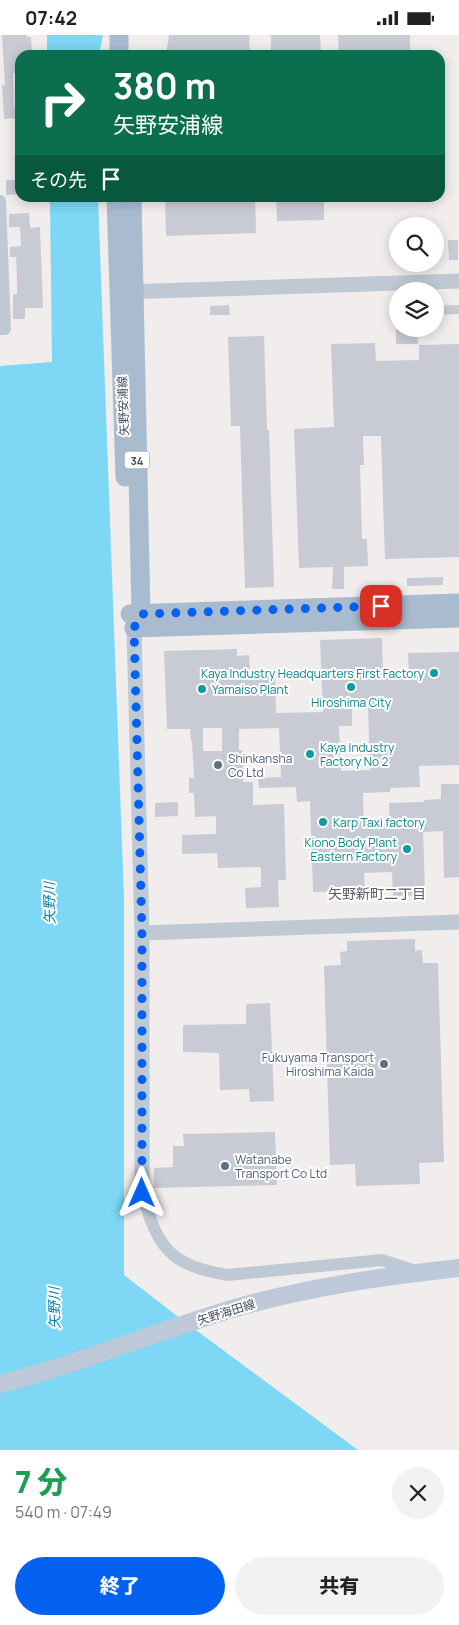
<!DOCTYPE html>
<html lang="ja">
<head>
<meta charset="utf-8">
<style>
	:root { --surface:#fff; --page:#f2f2f2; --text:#222; --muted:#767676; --accent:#0562f1 }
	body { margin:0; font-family:Manrope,"Noto Sans JP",sans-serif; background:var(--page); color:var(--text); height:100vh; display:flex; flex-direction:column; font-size:19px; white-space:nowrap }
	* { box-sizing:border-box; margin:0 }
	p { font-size:16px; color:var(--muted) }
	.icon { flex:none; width:28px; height:28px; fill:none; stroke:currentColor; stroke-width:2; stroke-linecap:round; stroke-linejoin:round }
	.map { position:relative; height:1415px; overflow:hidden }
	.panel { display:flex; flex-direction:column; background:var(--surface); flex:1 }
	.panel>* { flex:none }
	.hud { position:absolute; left:15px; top:15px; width:430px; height:152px; border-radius:15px; box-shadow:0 2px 12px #0003; background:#0b6e4f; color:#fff; overflow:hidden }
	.fabs { position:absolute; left:389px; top:182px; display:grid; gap:10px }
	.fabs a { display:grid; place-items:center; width:55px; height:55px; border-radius:50%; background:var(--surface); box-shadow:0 2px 12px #0003; font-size:25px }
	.pin { position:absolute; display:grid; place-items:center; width:42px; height:42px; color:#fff; margin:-21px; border-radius:10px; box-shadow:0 2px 8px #0006 }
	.me { position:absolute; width:55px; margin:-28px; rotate:0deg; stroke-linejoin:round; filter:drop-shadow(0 0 4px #0008) }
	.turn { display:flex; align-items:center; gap:18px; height:105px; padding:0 15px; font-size:22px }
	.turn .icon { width:65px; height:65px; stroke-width:2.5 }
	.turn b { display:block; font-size:35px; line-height:42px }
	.then { display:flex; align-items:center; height:48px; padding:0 15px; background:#0003; gap:10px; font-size:19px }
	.round { display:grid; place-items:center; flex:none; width:52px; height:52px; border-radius:26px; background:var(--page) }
	.head { display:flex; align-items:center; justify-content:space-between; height:85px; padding:0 15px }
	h1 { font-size:30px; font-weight:800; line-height:38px; color:#1e9e55 }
	.button { display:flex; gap:10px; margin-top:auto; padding:10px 15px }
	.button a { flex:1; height:58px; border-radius:30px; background:var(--accent); color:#fff; font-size:20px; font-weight:800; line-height:58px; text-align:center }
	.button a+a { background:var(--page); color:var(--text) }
	.status { display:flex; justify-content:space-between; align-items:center; height:35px; padding:0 25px; background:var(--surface); direction:ltr }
	.status svg { height:14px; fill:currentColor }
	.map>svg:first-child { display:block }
	.water { fill:#7dd7f5 }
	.building { fill:#c8cbd3; fill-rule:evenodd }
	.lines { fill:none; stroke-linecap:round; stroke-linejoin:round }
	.minor { stroke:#bec9d4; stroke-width:12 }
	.tertiary { stroke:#bec9d4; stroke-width:15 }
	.secondary { stroke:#bdc9d9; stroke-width:18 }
	.primary { stroke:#a9bbcf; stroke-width:19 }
	.route { stroke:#0562f1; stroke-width:9; stroke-dasharray:0 16.2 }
	.culture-dot { fill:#0f9aa8; stroke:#fff; stroke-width:2 }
	.service-dot { fill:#5c6f8a; stroke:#fff; stroke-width:2 }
	.labels { text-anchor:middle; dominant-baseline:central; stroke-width:4; stroke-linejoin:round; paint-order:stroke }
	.shield { fill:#fff; stroke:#7b848d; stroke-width:1 }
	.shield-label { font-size:11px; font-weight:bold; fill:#434f5c }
	.street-label { font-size:12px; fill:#434f5c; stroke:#fff }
	.culture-label { font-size:12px; fill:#0d838f; stroke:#fff; text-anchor:start }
	.service-label { font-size:12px; fill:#4e5e75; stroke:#fff; text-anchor:start }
	.neighbourhood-label { font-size:14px; fill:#595d63; stroke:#fff }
	.water-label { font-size:14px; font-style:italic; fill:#017faa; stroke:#fff }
</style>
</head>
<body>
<div class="status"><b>07:42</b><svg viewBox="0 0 49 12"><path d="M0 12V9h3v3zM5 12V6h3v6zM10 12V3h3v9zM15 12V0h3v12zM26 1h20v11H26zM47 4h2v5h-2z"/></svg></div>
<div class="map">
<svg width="459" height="1415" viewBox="0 0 459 1415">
	<rect width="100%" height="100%" fill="#f0edec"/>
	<g class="water">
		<path d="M47 0H103L99 20H47Z"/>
		<path d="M50 163H98L124 864V1240L181 1284 358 1415H0V331L52 327Z"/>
	</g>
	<g class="building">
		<path d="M2 0H27V2H31L32 20H20V38H13L14 73H20V83L4 84 2 50H5Z"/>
		<path d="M169 0H249L250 20H166Z"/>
		<path d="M271 0H320L321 20H271Z"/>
		<path d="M338 0H410V20H339Z"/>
		<path d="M6 145H20V159L6 160Z"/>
		<path d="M165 162H255L256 198 166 201Z"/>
		<path d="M276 162H324V185L277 186Z"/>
		<path d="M29 178 30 193 40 192 43 273H25V284H13V259H17V243L16 222H10V212L21 211 20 192H9V179Z"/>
		<path d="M448 205H458V225H449Z"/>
		<path d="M229 270 230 280H210V271Z"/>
		<path d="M459 270V279L435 280V271Z"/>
		<path d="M396 294H417L418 309H396Z"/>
		<path d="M264 301 267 395H269L274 552 245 553 240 391H231L228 302Z"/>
		<path d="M375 308 376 326 419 325V310L459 309V522L385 524 381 401H363L364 430H360L362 504H367L368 531 344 532V554H332L333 532 299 533 294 394 334 392 331 309Z"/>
		<path d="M443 542V550L407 551V543Z"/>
		<path d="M382 603 383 641 409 640 408 618 459 617V730L419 731 420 752 390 753V757L363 758 364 793 390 792 389 768 424 767V765L441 764V749H459V842L444 843 443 796 423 797 425 860 393 861 392 837 364 838 365 859 341 860V856L313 857 310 766 297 767 296 752 259 753 258 743 281 742 279 693 239 694V715H242L243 747H253V770L284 769 286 845H278L279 872 246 873 245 853 261 852V832L218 833 217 818 182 819V800L216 799V781L195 782 194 758H189V743H194L192 706H191L190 694H167L164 616 237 614V621L249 620 250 640H275L276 678 323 677 320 605ZM368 671 370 735 341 736 339 691H352V672ZM203 693H222V716H203Z"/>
		<path d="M178 767V781L155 782V768Z"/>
		<path d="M415 904V916L422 915 423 928H438L444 1127 419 1128 420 1149 356 1151 355 1129 330 1130 324 931 341 930 340 917 347 916V906Z"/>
		<path d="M270 968 274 1066 250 1067 249 1054 220 1055 219 1018 183 1017V990L246 989V969Z"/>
		<path d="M275 1097 277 1150 154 1153V1133L173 1132V1111H184L183 1099Z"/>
	</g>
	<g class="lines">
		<g class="minor">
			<path d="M0 166 5 294H0"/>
			<path d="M142 1158C158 1213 169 1230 228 1240L382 1225 416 1236"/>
		</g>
		<g class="tertiary">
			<path d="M123 257 459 246"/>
			<path d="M134 593 142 898V1158"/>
			<path d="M142 898 459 887"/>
		</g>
		<path class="secondary" d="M0 1349C84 1328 163 1293 246 1270 316 1251 387 1241 459 1233"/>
		<g class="primary">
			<path d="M119 20V0"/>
			<path d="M116 162 125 442"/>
			<path d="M132 162 141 579 134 593"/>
			<path d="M130 579 459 568"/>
			<path d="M134 593 459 583"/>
		</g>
	</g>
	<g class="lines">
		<path class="route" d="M142 1158V898L134 593 141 579 381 571"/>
	</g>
	<g class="culture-dot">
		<circle cx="434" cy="638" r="5"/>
		<circle cx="351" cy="652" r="5"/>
		<circle cx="202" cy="654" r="5"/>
		<circle cx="310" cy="719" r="5"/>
		<circle cx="323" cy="787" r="5"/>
		<circle cx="407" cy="814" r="5"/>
	</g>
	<g class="service-dot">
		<circle cx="218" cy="730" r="5"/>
		<circle cx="384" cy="1029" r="5"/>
		<circle cx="225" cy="1131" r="5"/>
	</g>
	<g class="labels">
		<rect class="shield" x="124.5" y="416.5" width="25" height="17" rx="4"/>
		<g class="shield-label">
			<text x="137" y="425">34</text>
		</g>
		<g class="street-label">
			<text transform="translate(123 371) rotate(-92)">矢野安浦線</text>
			<text transform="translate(226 1277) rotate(-17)">矢野海田線</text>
		</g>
		<g class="culture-label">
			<text x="424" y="638" text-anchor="end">Kaya Industry Headquarters First Factory</text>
			<text x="212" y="654">Yamaiso Plant</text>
			<text x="351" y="667" text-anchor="middle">Hiroshima City</text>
			<text x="320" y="712">Kaya Industry<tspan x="320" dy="14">Factory No 2</tspan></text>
			<text x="333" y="787">Karp Taxi factory</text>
			<text x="397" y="807" text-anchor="end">Kiono Body Plant<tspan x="397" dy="14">Eastern Factory</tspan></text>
		</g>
		<g class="service-label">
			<text x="228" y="723">Shinkansha<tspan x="228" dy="14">Co Ltd</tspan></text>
			<text x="374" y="1022" text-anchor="end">Fukuyama Transport<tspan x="374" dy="14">Hiroshima Kaida</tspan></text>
			<text x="235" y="1124">Watanabe<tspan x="235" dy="14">Transport Co Ltd</tspan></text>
		</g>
		<g class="neighbourhood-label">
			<text x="377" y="858">矢野新町二丁目</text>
		</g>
		<g class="water-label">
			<text transform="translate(49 868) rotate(-91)">矢野川</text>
			<text transform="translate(54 1273) rotate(-91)">矢野川</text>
		</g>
	</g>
</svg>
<div class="fabs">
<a><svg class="icon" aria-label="search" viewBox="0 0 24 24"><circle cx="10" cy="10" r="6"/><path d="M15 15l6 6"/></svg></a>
<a><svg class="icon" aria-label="layers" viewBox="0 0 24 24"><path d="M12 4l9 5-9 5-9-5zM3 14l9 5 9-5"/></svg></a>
</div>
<div class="pin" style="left:381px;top:571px;background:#d93025"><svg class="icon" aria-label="arrive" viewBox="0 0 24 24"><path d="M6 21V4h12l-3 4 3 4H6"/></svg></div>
<svg class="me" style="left:142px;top:1158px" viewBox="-20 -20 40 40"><path d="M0-17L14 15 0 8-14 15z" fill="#0562f1" stroke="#fff" stroke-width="4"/></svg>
<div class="hud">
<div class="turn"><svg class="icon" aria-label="right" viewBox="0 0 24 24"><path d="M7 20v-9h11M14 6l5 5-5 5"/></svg><div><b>380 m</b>矢野安浦線</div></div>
<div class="then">その先<svg class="icon" aria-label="arrive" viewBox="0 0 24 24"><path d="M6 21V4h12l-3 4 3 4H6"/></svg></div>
</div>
</div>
<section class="panel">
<div class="head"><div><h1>7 分</h1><p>540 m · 07:49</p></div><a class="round"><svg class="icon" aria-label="close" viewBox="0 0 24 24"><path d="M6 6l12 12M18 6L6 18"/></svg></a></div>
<div class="button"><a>終了</a><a>共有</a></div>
</section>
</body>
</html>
